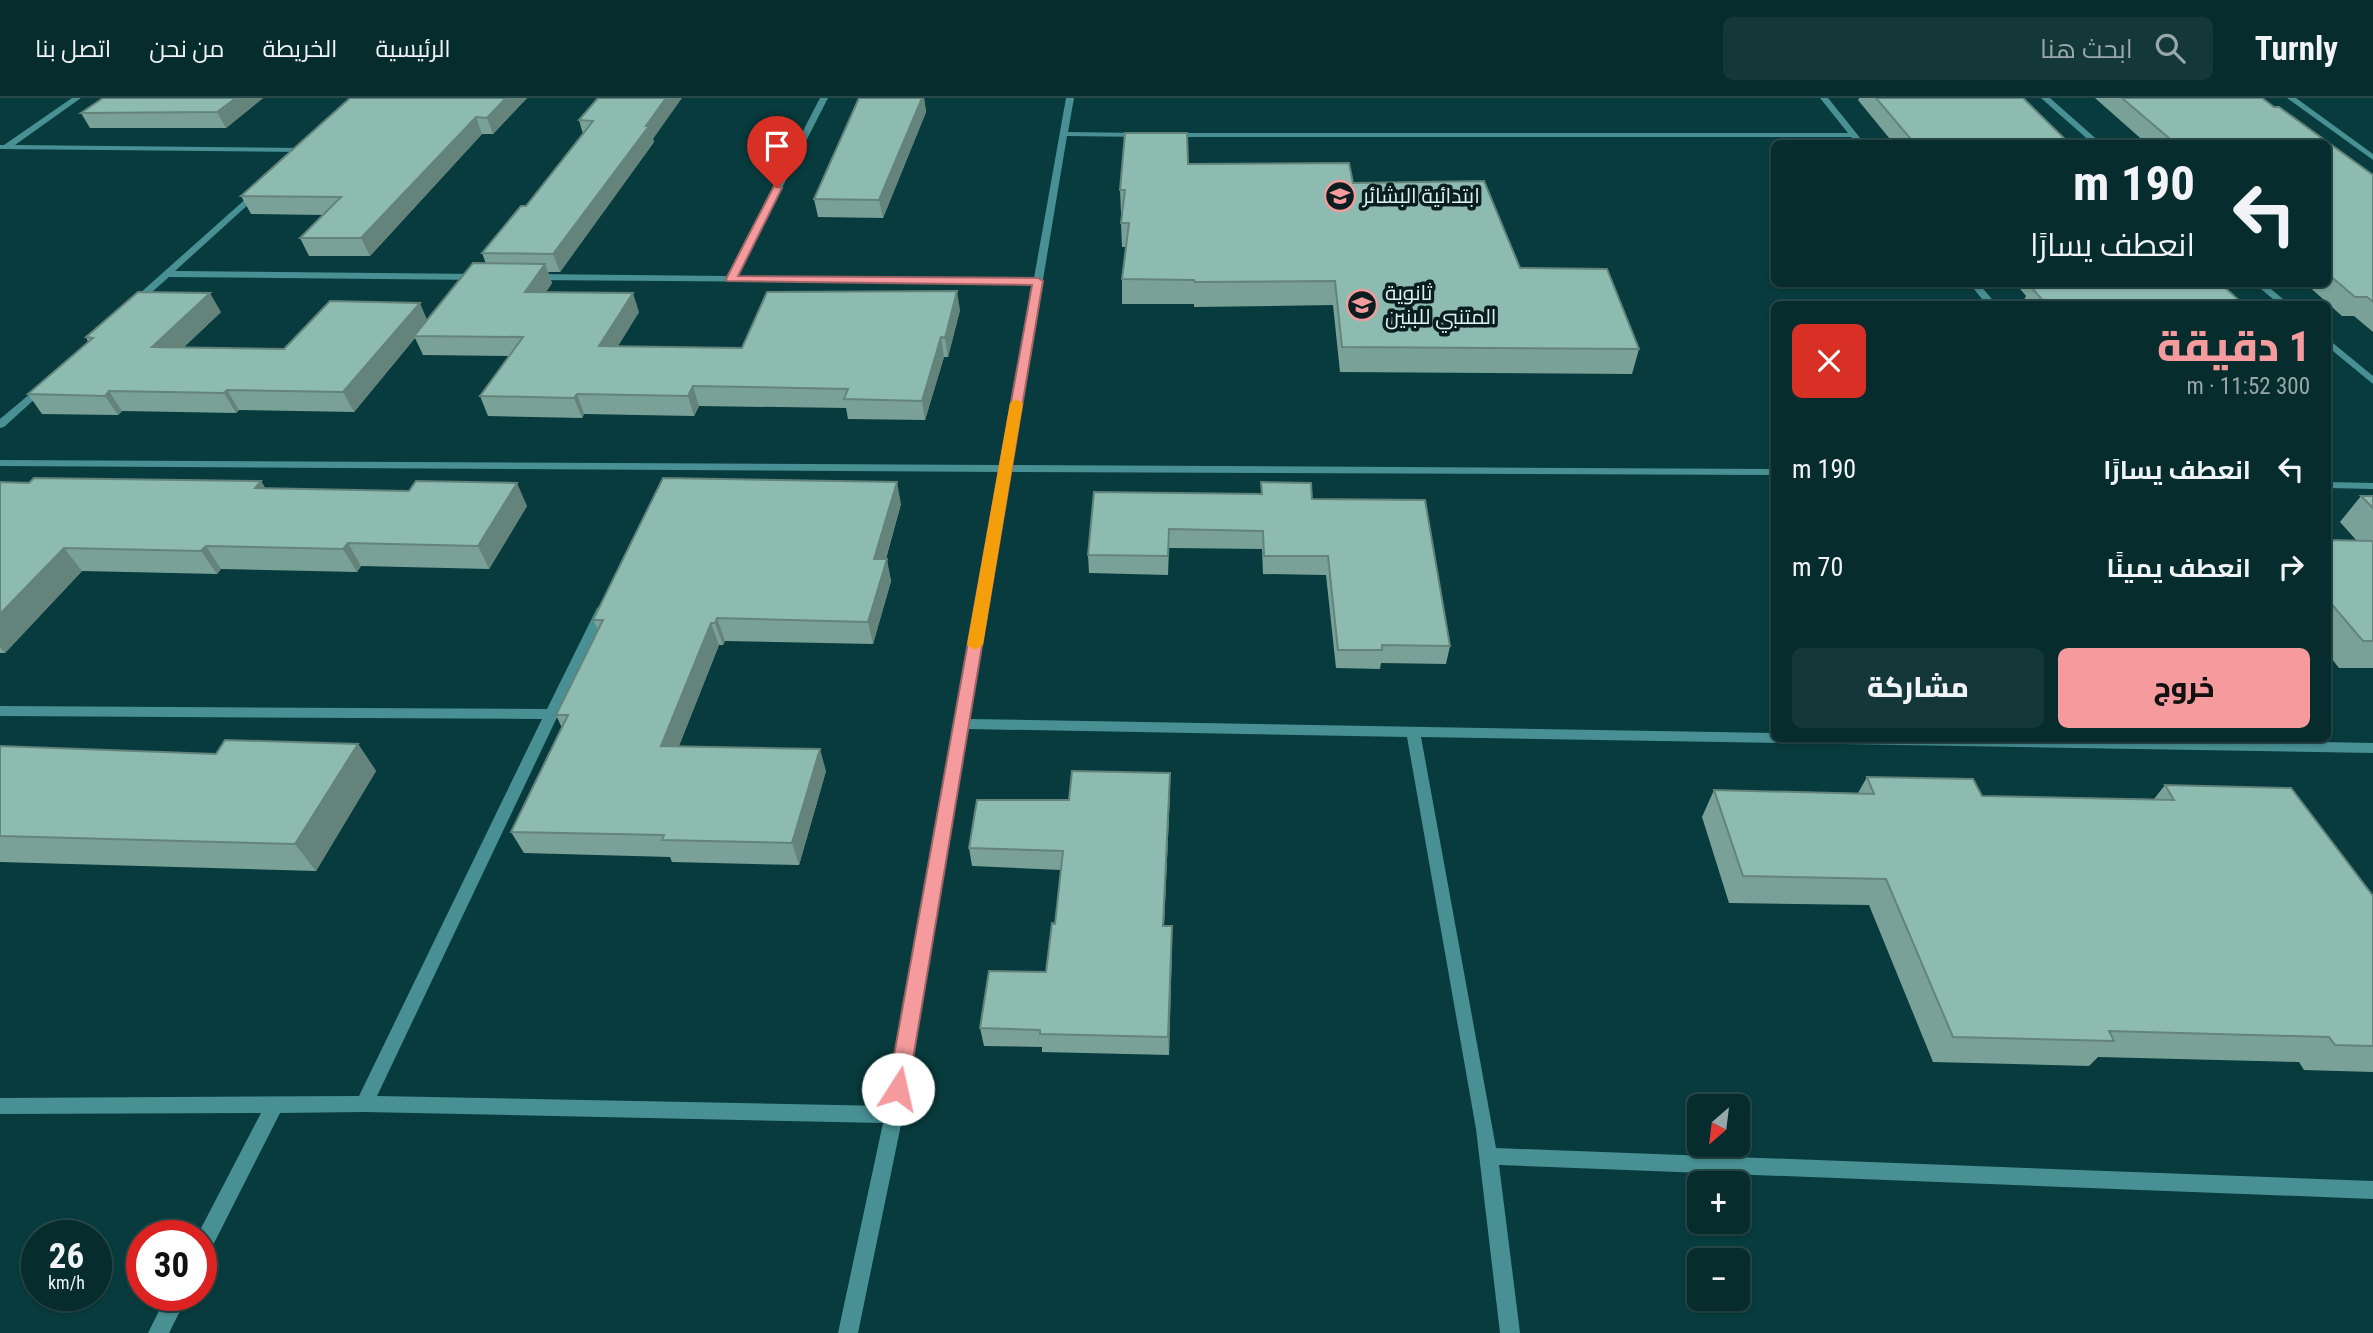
<!DOCTYPE html>
<html lang="ar">
<head>
<meta charset="utf-8">
<style>
	:root { --surface:#062c2e; --page:#14383a; --text:#f1f3f6; --muted:#98a7aa; --line:#27484a; --accent:#f59b9d }
	body { margin:0; font-family:"Roboto Condensed",Cairo,sans-serif; background:var(--page); color:var(--text); direction:rtl; height:100vh; display:flex; flex-direction:column; font-size:26px; white-space:nowrap }
	* { box-sizing:border-box; margin:0 }
	p { font-size:23px; color:var(--muted) }
	.icon { flex:none; width:38px; height:38px; fill:none; stroke:currentColor; stroke-width:2; stroke-linecap:round; stroke-linejoin:round }
	.map { position:relative; flex:1; overflow:hidden; direction:ltr }
	.side { position:absolute; left:1771px; top:203px; width:560px; height:441px; display:flex; flex-direction:column; background:var(--surface); border-radius:10px; box-shadow:0 2px 5px #0004,0 0 0 2px var(--line); direction:rtl }
	.side>* { flex:none }
	.hud { position:absolute; left:1771px; top:42px; width:560px; height:147px; border-radius:10px; box-shadow:0 2px 5px #0004,0 0 0 2px var(--line); direction:rtl; background:#062c2e; color:var(--text); overflow:hidden }
	.needle { width:46px; rotate:208deg }
	.controls { position:absolute; left:1687px; top:996px; display:grid; gap:14px }
	.controls a { display:grid; place-items:center; width:63px; height:63px; border-radius:10px; background:var(--surface); box-shadow:0 2px 5px #0004,0 0 0 2px var(--line); font-size:35px }
	.speed { position:absolute; left:21px; top:1122px; display:flex; gap:14px; font-size:35px; font-weight:700; text-align:center }
	.speed>* { display:grid; place-content:center; width:91px; height:91px; border-radius:50%; background:var(--surface); box-shadow:0 2px 5px #0004,0 0 0 2px var(--line); line-height:1 }
	.speed small { font-size:18px; font-weight:400 }
	.speed .limit { border:10px solid #d22; background:#fff; color:#111 }
	.pin { position:absolute; display:grid; place-items:center; width:60px; height:60px; color:#fff; margin:-72px -30px; border-radius:50% 50% 50% 0; rotate:-45deg; box-shadow:0 0 7px #0007 }
	.pin .icon { rotate:45deg }
	.me { position:absolute; width:77px; margin:-38px; rotate:10deg; stroke-linejoin:round; filter:drop-shadow(0 0 5px #0008) }
	.turn { display:flex; align-items:center; gap:24px; height:147px; padding:0 21px; font-size:32px }
	.turn .icon { width:91px; height:91px; stroke-width:2.5 }
	.turn b { display:block; font-size:49px; line-height:60px }
	.round { display:grid; place-items:center; flex:none; width:74px; height:74px; border-radius:10px; background:var(--page) }
	.head { display:flex; align-items:center; justify-content:space-between; height:119px; padding:0 21px }
	h1 { font-size:42px; font-weight:800; line-height:52px; color:var(--accent) }
	.cta { display:flex; gap:14px; margin-top:auto; padding:14px 21px }
	.cta a { flex:1; height:80px; border-radius:10px; background:var(--accent); color:#111; font-size:28px; font-weight:800; line-height:80px; text-align:center }
	.cta a+a { background:var(--page); color:var(--text) }
	ul { padding:0; list-style:none }
	li { display:flex; align-items:center; gap:21px; height:98px; padding:0 21px }
	li div { flex:1 }
	li b { display:block; font-size:26px }
	li em { font-style:normal }
	header { display:flex; align-items:center; gap:42px; box-sizing:border-box; height:98px; padding:0 35px; background:var(--surface); border-bottom:2px solid var(--line) }
	header strong { font-size:33px }
	nav { display:flex; gap:38px; margin-inline-start:auto; font-size:24px }
	.search { width:490px; height:63px; background:var(--page); display:flex; align-items:center; gap:18px; box-sizing:border-box; padding:0 24px; border-radius:10px; color:var(--muted); font-size:26px }
	.map>svg:first-child { display:block }
	.lines { fill:none; stroke-linecap:round; stroke-linejoin:round }
	.minor { fill:#489093; fill-rule:evenodd }
	.wall { fill:#7aa197 }
	.shaded-wall { fill:#63837b }
	.building { fill:#8ebbb0; stroke:#63837b; stroke-width:2 }
	.route { fill:#f59b9d; stroke:#9f6566; stroke-width:2 }
	.slow { fill:#f59e0b }
	.labels { text-anchor:middle; dominant-baseline:central; stroke-width:7; stroke-linejoin:round; paint-order:stroke }
	.far-poi-label { font-size:21px; fill:#daf2f2; stroke:#0b1e1f; text-anchor:start }
</style>
</head>
<body>
<header>
<strong>Turnly</strong>
<div class="search"><svg class="icon" aria-label="search" viewBox="0 0 24 24"><circle cx="10" cy="10" r="6"/><path d="M15 15l6 6"/></svg>ابحث هنا</div>
<nav><a>الرئيسية</a><a>الخريطة</a><a>من نحن</a><a>اتصل بنا</a></nav>
</header>
<div class="map">
<svg width="2373" height="1235" viewBox="0 0 2373 1235">
	<rect width="100%" height="100%" fill="#083b3d"/>
	<g class="lines">
		<g class="minor">
			<path d="M72 0H81L15 47 303 50 307 52 303 54 0 51V47H4Z"/>
			<path d="M820 0H828L737 178 1034 180 1066 0H1074L1068 34 1143 35 1147 37 1143 39 1067 38 1012 367 1774 371V377L1011 374 970 621 1774 635V640H2120L2373 645V655L1421 639 1496 1050 2373 1083V1101L1499 1067 1520 1235H1500L1476 1031 1407 639 968 631 903 1017 858 1235H838L883 1025 364 1014 280 1015 208 1157 201 1160V1138H197L261 1015 0 1016V1000L359 998 542 621 0 618V608L547 611 597 510 603 506 609 510 377 998 886 1008 1000 374 0 368V362L1001 367 1033 186 532 182 527 179 532 176 728 178Z"/>
			<path d="M1820 0H1828L1865 46H1856L1851 39H1170L1166 37 1170 35H1848Z"/>
			<path d="M2041 0H2050L2102 46H2093Z"/>
			<path d="M2287 0H2296L2373 56V62Z"/>
			<path d="M258 90 261 91V95L175 173 480 176 485 179 480 182 169 179 136 208H130V204Z"/>
			<path d="M1970 186H1979L1996 206H1986Z"/>
			<path d="M2255 186H2265L2289 206H2279Z"/>
			<path d="M2328 241 2373 278V286L2328 249Z"/>
			<path d="M43 285 48 288 47 290 4 329 0 330V321Z"/>
			<path d="M2328 384 2373 385V391L2328 390Z"/>
			<path d="M167 1197H188L169 1235H148Z"/>
		</g>
	</g>
	<g class="wall">
		<path d="M103 0H263L226 30H90L81 15Z"/>
		<path d="M527 0 493 36H482L370 158H309L300 140 323 117 251 116 241 98Z"/>
		<path d="M598 0 653 41 654 44 560 174H548L552 185 546 194 639 214 618 248 742 250 960 212 948 259H944L925 322 848 321 846 310 699 308 694 318 584 316 582 320 488 318 480 298 509 258 423 257 415 240 354 314 239 312 236 315 122 313 118 317 42 316 28 296 88 244 86 239 221 214 184 249 284 251 427 221 486 166 482 155 526 108 583 36 579 22Z"/>
		<path d="M859 0H924L926 14 883 120 818 119 814 101Z"/>
		<path d="M1859 0H2023L2070 46H1894L1858 2Z"/>
		<path d="M2095 0H2262L2274 9H2279L2373 77V234L2354 218H2342L2306 186H2328V46H2147Z"/>
		<path d="M1188 66 1353 85 1520 170 1639 251 1632 276 1340 274 1333 207 1194 209V206H1122V181L1126 149H1122L1121 125 1122 115H1121L1120 92Z"/>
		<path d="M2016 186H2221L2243 206H2022L2026 198Z"/>
		<path d="M261 383 265 390 527 408 489 471 361 468 357 474 221 471 217 476 82 473 5 555H0V384Z"/>
		<path d="M1261 384 1312 401 1450 548 1446 566 1381 565 1380 571 1336 570 1326 477 1263 476 1262 451 1169 450 1168 477 1089 475 1088 457 1261 396Z"/>
		<path d="M2361 398H2373V570H2339L2328 556V442L2357 443 2340 424Z"/>
		<path d="M901 406 886 461 891 483 873 546 725 543 723 547H719L679 648 826 673 799 767 672 764 670 759 524 755 511 734 562 630 556 617 598 532 593 522Z"/>
		<path d="M358 646 376 673 316 773 0 764V648L216 656Z"/>
		<path d="M1170 675V694L1164 828 1172 847 1169 957 1042 954V949L984 948 980 930 1046 874 1055 826 1061 772 972 768 969 750 1069 702Z"/>
		<path d="M1867 679 1982 698 2154 701 2165 687 2373 798V974L2304 972 2299 964 2098 959 2089 968 1933 964 1869 807 1729 805 1702 719 1714 692 1858 695Z"/>
	</g>
	<g class="shaded-wall">
		<path d="M236 0H263L226 30 217 14Z"/>
		<path d="M506 0H527L493 36 487 20Z"/>
		<path d="M666 0H682L653 41 654 44 560 174 553 156Z"/>
		<path d="M922 0H924L926 14 883 120 879 102Z"/>
		<path d="M476 19 482 36 370 158 361 140Z"/>
		<path d="M545 166 552 185 533 213 525 194Z"/>
		<path d="M957 193 960 212 948 259 945 240Z"/>
		<path d="M210 195 221 214 164 268 152 249Z"/>
		<path d="M633 195 639 214 606 267 599 248Z"/>
		<path d="M420 205 428 224 414 238 415 240 354 314 343 294Z"/>
		<path d="M941 239 944 259 925 322 922 303Z"/>
		<path d="M693 288 699 308 694 318 688 298Z"/>
		<path d="M227 292 239 312 236 315 224 295Z"/>
		<path d="M109 293 122 313 118 317 105 298Z"/>
		<path d="M577 296 584 316 582 320 574 300Z"/>
		<path d="M261 383 275 406 255 390Z"/>
		<path d="M897 384 901 406 879 483 874 461Z"/>
		<path d="M517 385 527 408 489 471 478 448Z"/>
		<path d="M348 445 361 468 357 474 343 451Z"/>
		<path d="M206 448 221 471 217 476 201 453Z"/>
		<path d="M64 450 82 473 5 555 0 549V516Z"/>
		<path d="M887 461 891 483 873 546 868 524Z"/>
		<path d="M717 520 725 543 723 547 715 525Z"/>
		<path d="M711 525 719 547 670 670 661 648Z"/>
		<path d="M358 646 376 673 316 773 295 746Z"/>
		<path d="M820 651 826 673 799 767 792 745Z"/>
		<path d="M1170 675V694L1163 846V828Z"/>
		<path d="M1172 828V847L1169 957 1168 939Z"/>
	</g>
	<g class="building">
		<path d="M103 0H236L217 14 81 15Z"/>
		<path d="M350 0H506L487 20 476 19 361 140H300L341 99 241 98Z"/>
		<path d="M598 0H666L646 28H649L553 156 482 155 521 108H526L593 23 579 22Z"/>
		<path d="M859 0H922L879 102 814 101Z"/>
		<path d="M1876 0H2023L2070 46H1915Z"/>
		<path d="M2122 0H2262L2274 9H2279L2373 77V204L2367 199H2355L2328 176V46H2176Z"/>
		<path d="M1125 35H1187L1188 66 1349 65 1353 85 1484 83 1520 170 1607 171 1639 251 1342 249 1335 183 1195 184 1194 182 1122 181 1129 125H1121L1125 92H1120Z"/>
		<path d="M473 165 545 166 525 194 633 195 599 248 742 250 767 194 957 193 945 240 941 239 922 303 844 301 848 291 693 288 688 298 577 296 574 300 480 298 523 239 414 238Z"/>
		<path d="M2040 186H2221L2243 206H2046L2031 189H2043Z"/>
		<path d="M138 194 210 195 152 249 284 251 330 203 420 205 343 294 227 292 224 295 109 293 105 298 28 296 93 240 86 239Z"/>
		<path d="M34 380 261 383 255 390 409 393 416 383 517 385 478 448 348 445 343 451 206 448 201 453 64 450 0 516V384L29 385Z"/>
		<path d="M663 380 897 384 874 461H887L868 524 717 520 715 525H711L661 648 820 651 792 745 662 742 664 737 511 734 568 617H556L603 522H593Z"/>
		<path d="M1261 384 1311 385 1312 401 1425 402 1450 548 1382 547V552H1338L1328 458H1264L1263 433 1169 431 1168 458 1088 457 1094 394 1262 396Z"/>
		<path d="M2361 398H2373V410Z"/>
		<path d="M2328 442 2373 443V543H2363L2328 502Z"/>
		<path d="M225 642 358 646 295 746 0 738V648L216 656Z"/>
		<path d="M1072 673 1170 675 1163 828H1172L1168 939 1040 936V932L980 930 989 873 1046 874 1052 825 1055 826 1063 753 969 750 977 702H1069Z"/>
		<path d="M1867 679 1973 681 1982 698 2174 702 2165 687 2291 690 2373 798V948L2335 947 2329 939 2109 933 2114 943 1953 939 1886 781 1743 778 1714 692 1874 696Z"/>
	</g>
	<path class="route" d="M774 88 782 90 738 178 1038 180 1043 183 908 991 905 997 898 1000 891 997 888 991 1032 187 727 183 726 181Z"/>
	<path class="slow" d="M1016 301 1023 305 983 547 975 552 967 547 1010 305Z"/>
	<defs>
		<g id="school-ring" transform="scale(1.575)"><circle r="9.5" fill="#0b1e1f" stroke="#f59b9d" stroke-width="1.5"/><path d="M0-5L7-2L0 1L-7-2ZM-4 1L0 2.5L4 1V4Q0 6-4 4Z" fill="#f59b9d"/></g>
	</defs>
	<g fill-rule="evenodd">
		<use href="#school-ring" x="1340" y="98"/>
		<use href="#school-ring" x="1362" y="207"/>
	</g>
	<g class="labels">
		<g class="far-poi-label">
			<text x="1363" y="98">ابتدائية البشائر</text>
			<text x="1385" y="195">ثانوية<tspan x="1385" dy="24">المتنبي للبنين</tspan></text>
		</g>
	</g>
</svg>
<div class="controls">
<a><svg class="needle" viewBox="-14 -14 28 28"><path d="M0-13l5 13h-10z" fill="#e53935"/><path d="M0 13l5-13h-10z" fill="#98a7aa"/></svg></a>
<a>+</a>
<a>−</a>
</div>
<div class="speed"><div>26<small>km/h</small></div><div class="limit">30</div></div>
<div class="pin" style="left:777px;top:90px;background:#d93025"><svg class="icon" aria-label="arrive" viewBox="0 0 24 24"><path d="M6 21V4h12l-3 4 3 4H6"/></svg></div>
<svg class="me" style="left:898px;top:991px" viewBox="-20 -20 40 40"><circle r="19" fill="#fff"/><path d="M0-13L10 11 0 6-10 11z" fill="#f59b9d"/></svg>
<div class="hud">
<div class="turn"><svg class="icon" aria-label="left" viewBox="0 0 24 24"><path d="M17 20v-9H6M10 6l-5 5 5 5"/></svg><div><b>190 m</b>انعطف يسارًا</div></div>
</div>
<section class="side">
<div class="head"><div><h1>1 دقيقة</h1><p>300 m · 11:52</p></div><a class="round" style="background:#d93025;color:#fff"><svg class="icon" aria-label="close" viewBox="0 0 24 24"><path d="M6 6l12 12M18 6L6 18"/></svg></a></div>
<ul>
<li><svg class="icon" aria-label="left" viewBox="0 0 24 24"><path d="M17 20v-9H6M10 6l-5 5 5 5"/></svg><div><b>انعطف يسارًا</b></div><em>190 m</em></li>
<li><svg class="icon" aria-label="right" viewBox="0 0 24 24"><path d="M7 20v-9h11M14 6l5 5-5 5"/></svg><div><b>انعطف يمينًا</b></div><em>70 m</em></li>
</ul>
<div class="cta"><a>خروج</a><a>مشاركة</a></div>
</section>
</div>
</body>
</html>
